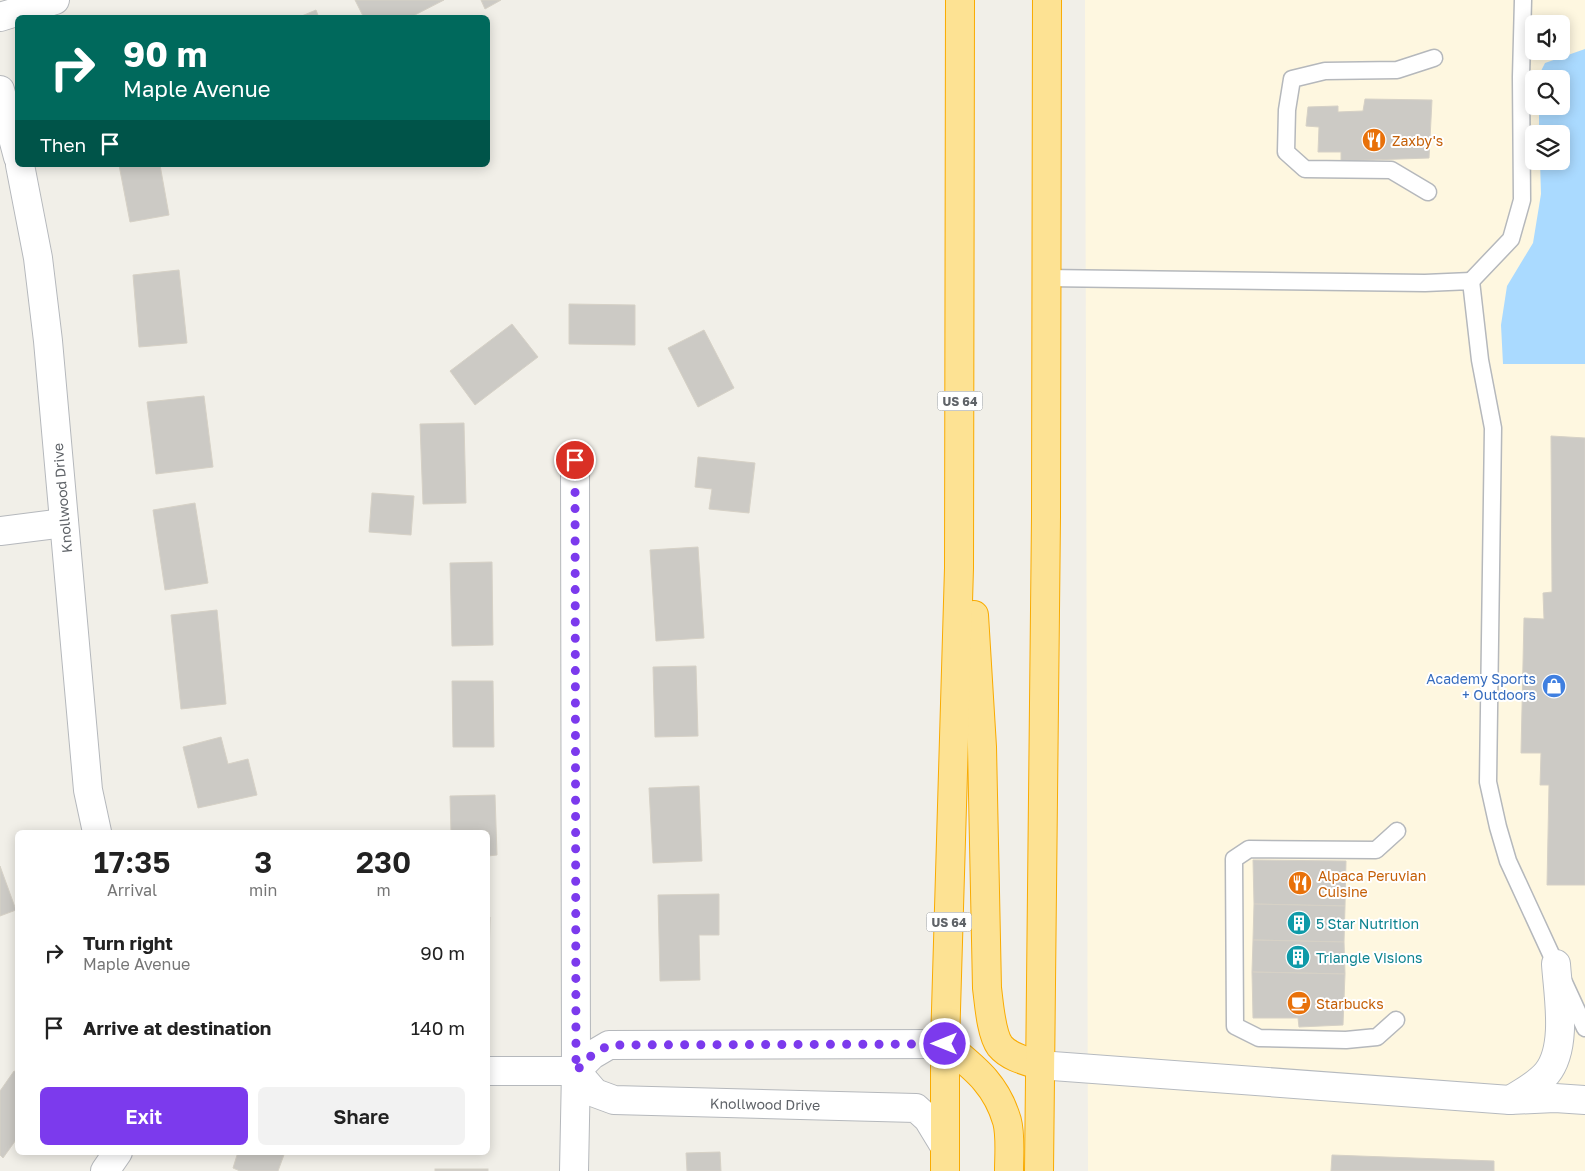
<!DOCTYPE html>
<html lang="en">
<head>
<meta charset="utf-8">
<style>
	:root { --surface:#fff; --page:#f2f2f2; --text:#222; --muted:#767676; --accent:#7c3aed }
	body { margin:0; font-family:"Golos Text",sans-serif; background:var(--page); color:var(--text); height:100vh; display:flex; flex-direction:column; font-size:19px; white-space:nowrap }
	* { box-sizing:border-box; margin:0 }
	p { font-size:16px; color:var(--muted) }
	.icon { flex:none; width:28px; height:28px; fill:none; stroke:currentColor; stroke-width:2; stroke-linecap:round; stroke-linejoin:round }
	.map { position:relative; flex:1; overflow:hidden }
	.side { position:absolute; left:15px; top:830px; width:475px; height:325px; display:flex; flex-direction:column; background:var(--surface); border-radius:8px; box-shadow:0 2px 12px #0003 }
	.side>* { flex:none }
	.guide { position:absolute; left:15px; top:15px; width:475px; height:152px; border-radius:8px; box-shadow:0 2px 12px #0003; background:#00695c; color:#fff; overflow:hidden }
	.buttons { position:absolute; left:1525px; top:15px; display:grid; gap:10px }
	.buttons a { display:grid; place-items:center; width:45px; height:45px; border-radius:8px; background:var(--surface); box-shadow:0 2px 12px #0003; font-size:25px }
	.pin { position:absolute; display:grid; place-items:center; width:42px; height:42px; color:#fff; margin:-21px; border:2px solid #fff; border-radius:50%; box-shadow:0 1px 5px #0007 }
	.me { position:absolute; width:55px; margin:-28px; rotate:270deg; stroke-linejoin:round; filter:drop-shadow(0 0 4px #0008) }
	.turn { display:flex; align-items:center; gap:18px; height:105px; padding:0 25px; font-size:22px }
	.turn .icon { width:65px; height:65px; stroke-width:2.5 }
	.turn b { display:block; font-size:35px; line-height:42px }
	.then { display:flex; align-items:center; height:48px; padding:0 25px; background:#0003; gap:10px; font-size:19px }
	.eta { display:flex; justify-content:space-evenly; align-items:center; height:85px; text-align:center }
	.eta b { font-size:30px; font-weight:600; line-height:35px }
	.cta { display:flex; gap:10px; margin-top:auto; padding:10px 25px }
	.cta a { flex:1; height:58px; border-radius:8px; background:var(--accent); color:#fff; font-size:20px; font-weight:600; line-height:58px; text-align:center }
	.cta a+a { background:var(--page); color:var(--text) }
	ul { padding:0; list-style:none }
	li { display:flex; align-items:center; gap:15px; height:75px; padding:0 25px }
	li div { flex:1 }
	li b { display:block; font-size:19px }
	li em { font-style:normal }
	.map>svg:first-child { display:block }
	.commercial { fill:#fef7e0; fill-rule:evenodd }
	.water { fill:#aadaff }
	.building { fill:#cccac5; stroke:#d6d1c6 }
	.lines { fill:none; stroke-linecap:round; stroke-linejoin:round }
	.lane-casing { stroke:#b5b8bc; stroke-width:19 }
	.street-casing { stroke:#b5b8bc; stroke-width:30 }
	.secondary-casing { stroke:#b6babf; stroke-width:30 }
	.highway-casing { stroke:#f9ab00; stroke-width:30 }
	.lane { stroke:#fff; stroke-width:16 }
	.street { stroke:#fff; stroke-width:28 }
	.secondary { stroke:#fff; stroke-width:28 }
	.highway { stroke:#fde293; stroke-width:28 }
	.route { stroke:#7c3aed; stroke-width:9; stroke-dasharray:0 16.2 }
	.labels { text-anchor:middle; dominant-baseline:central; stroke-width:4; stroke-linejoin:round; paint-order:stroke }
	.shield { fill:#fff; stroke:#8f9295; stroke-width:1 }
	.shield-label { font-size:12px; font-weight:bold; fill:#5f6368 }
	.food-label { font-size:14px; fill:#c56008; stroke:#fff; text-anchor:start }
	.street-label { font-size:14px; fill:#5f6368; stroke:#fff }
	.shop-label { font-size:14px; fill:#366cbe; stroke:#fff; text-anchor:end }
	.culture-label { font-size:14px; fill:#0d838f; stroke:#fff; text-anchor:start }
</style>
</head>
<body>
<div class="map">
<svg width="1585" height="1171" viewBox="0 0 1585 1171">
	<rect width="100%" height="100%" fill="#f1efe8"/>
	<path class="commercial" d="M1085 0H1585V1171H1088ZM1534 24H1561V51H1534ZM1534 79H1561V106H1534ZM1534 134H1561V161H1534Z"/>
	<path class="water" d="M1585 49V364H1503L1501 325 1507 286 1533 243 1541 194 1540 161H1561V134H1539V106H1561V79H1538V77L1545 63Z"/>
	<g class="building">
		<path d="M355 0H444L409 18H364Z"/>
		<path d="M481 0H501L485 9Z"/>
		<path d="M316 10 319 18H297Z"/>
		<path d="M1365 99 1432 100 1429 158 1341 161V152H1318L1319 127 1306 126 1308 107 1338 106V112L1363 111Z"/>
		<path d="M119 165H160L169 215 130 222Z"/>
		<path d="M179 270 187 343 139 347 133 275Z"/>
		<path d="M569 304 635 305V345L569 344Z"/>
		<path d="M512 324 538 357 475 405 450 371Z"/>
		<path d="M704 330 734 388 698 407 668 348Z"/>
		<path d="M204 396 213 467 156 474 147 402Z"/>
		<path d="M464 423 466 503 423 504 420 424Z"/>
		<path d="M1551 436 1585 438V885H1547L1549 785H1540L1541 753H1521L1524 618 1544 619 1543 593 1552 592Z"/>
		<path d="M698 457 755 463 749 513 709 509 712 489 695 487Z"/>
		<path d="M372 493 414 496 411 535 369 532Z"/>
		<path d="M195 503 208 583 165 590 153 510Z"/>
		<path d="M698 547 704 638 656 641 650 550Z"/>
		<path d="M492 562 493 645 452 646 450 563Z"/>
		<path d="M217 610 226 704 181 709 171 615Z"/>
		<path d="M696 666 698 736 655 737 653 667Z"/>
		<path d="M452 681H493L494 747H453Z"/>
		<path d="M221 737 228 764 248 759 257 795 198 808 183 747Z"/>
		<path d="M699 786 702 861 653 863 649 788Z"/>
		<path d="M495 795 497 855 488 856V832H451L450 796Z"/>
		<path d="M1253 860 1346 861 1345 906 1254 904Z"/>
		<path d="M0 866 16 910 0 916Z"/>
		<path d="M719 894V935H699L700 980 660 981 658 895Z"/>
		<path d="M1254 904 1345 906 1344 942 1253 940Z"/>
		<path d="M488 917H490L488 1001Z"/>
		<path d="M1253 940 1344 942 1345 974 1252 972Z"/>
		<path d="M1252 972 1345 974 1343 1025 1299 1027 1298 1018H1253Z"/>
		<path d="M14 1071 18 1073V1137L3 1158 0 1155V1091Z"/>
		<path d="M238 1152H285L278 1171H240L233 1168Z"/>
		<path d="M720 1152 721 1171H687L686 1153Z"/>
		<path d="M1332 1155 1494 1161V1171H1331Z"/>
		<rect x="435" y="1169" width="53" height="2"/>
	</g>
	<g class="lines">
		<g class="lane-casing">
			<g id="lane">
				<path d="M1428 192 1391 170 1305 169 1286 152 1287 110 1292 79 1325 71 1397 70 1434 58"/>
				<path d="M1046 278 1425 283 1471 281 1480 360 1493 428 1488 782 1498 827 1508 861 1585 1028"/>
				<path d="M1471 281 1511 239 1522 200 1521 77 1523 0"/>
				<path d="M1396 1020 1377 1037 1346 1040 1259 1038 1235 1026 1234 859 1249 849 1376 850 1397 831"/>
			</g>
		</g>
		<g class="street-casing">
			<g id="street">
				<path d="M0 17 55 0"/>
				<path d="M0 90 18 157"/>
				<path d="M20 165 38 258 48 341 88 790 97 832"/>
				<path d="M0 531 64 523"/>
				<path d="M488 1071H576L592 1055 609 1045 945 1044"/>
				<path d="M576 1071 595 1093 614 1100 916 1108 928 1119 945 1147"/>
				<path d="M105 1171 118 1152"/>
				<path d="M574 1171 576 1071 575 461"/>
			</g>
		</g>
		<g class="secondary-casing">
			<g id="secondary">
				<path d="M1039 1065 1510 1100 1555 1098 1585 1100"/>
				<path d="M1510 1100C1523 1092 1537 1085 1547 1073 1568 1047 1558 995 1556 964"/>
			</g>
		</g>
		<g class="highway-casing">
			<g id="highway">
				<path d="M974 615 982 747 987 988C989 1003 991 1034 1000 1046 1009 1057 1026 1061 1039 1065"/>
				<path d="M945 1044C973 1067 996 1083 1007 1121 1011 1136 1009 1155 1009 1171"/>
				<path d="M945 1171V1044L959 568 960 0"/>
				<path d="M1039 1171 1046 517 1047 0"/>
			</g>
		</g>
		<use href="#lane" class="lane"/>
		<use href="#street" class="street"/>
		<use href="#secondary" class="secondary"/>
		<use href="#highway" class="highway"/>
	</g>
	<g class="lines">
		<path class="route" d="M575 460 576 1071 592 1055 609 1045 945 1044"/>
	</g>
	<defs>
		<g id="restaurant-disc" transform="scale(1.25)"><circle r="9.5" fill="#e8710a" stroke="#fff"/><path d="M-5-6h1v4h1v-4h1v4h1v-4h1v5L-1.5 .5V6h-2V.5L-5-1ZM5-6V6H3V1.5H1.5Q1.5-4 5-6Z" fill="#fff"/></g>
		<g id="shop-disc" transform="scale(1.25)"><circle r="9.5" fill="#3f7fe0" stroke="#fff"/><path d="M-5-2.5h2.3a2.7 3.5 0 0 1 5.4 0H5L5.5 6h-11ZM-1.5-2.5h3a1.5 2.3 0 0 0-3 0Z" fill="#fff"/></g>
		<g id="building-disc" transform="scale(1.25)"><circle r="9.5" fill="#0f9aa8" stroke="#fff"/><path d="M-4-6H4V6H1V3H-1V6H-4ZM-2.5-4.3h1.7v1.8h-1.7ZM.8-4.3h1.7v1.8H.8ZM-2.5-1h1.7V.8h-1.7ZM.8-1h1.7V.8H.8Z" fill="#fff"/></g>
		<g id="cafe-disc" transform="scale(1.25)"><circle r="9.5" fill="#e8710a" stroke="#fff"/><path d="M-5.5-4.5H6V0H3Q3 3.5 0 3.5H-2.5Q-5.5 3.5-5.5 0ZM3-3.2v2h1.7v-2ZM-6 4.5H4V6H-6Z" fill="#fff"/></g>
	</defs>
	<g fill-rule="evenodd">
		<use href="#restaurant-disc" x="1374" y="140"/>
		<use href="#shop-disc" x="1554" y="686"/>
		<use href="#restaurant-disc" x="1300" y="883"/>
		<use href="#building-disc" x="1299" y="923"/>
		<use href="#building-disc" x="1298" y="957"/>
		<use href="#cafe-disc" x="1299" y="1003"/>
	</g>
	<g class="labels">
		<g class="shield">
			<rect x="937.5" y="391.5" width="45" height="19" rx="4"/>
			<rect x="926.5" y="912.5" width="45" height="19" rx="4"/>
		</g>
		<g class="shield-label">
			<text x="960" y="401">US 64</text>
			<text x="949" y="922">US 64</text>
		</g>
		<g class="food-label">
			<text x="1392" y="140">Zaxby's</text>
			<text x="1318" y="875">Alpaca Peruvian<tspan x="1318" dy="16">Cuisine</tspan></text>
			<text x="1316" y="1003">Starbucks</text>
		</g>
		<g class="street-label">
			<text transform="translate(62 498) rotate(-95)">Knollwood Drive</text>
			<text transform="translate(765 1104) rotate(1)">Knollwood Drive</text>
		</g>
		<g class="shop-label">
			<text x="1536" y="678">Academy Sports<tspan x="1536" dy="16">+ Outdoors</tspan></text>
		</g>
		<g class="culture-label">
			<text x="1316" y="923">5 Star Nutrition</text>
			<text x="1316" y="957">Triangle Visions</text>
		</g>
	</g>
</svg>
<div class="buttons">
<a><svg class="icon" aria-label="sound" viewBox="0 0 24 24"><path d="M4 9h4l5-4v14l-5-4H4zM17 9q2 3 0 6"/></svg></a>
<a><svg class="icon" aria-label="search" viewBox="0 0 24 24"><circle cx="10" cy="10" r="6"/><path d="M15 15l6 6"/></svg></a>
<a><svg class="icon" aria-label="layers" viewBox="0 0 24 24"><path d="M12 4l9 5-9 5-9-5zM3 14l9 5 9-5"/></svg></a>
</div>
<div class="pin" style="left:575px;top:460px;background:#d93025"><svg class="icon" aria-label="arrive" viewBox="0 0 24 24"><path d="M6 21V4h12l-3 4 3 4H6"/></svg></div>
<svg class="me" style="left:945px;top:1044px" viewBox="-20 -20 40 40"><circle r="17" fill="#7c3aed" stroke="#fff" stroke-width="3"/><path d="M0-11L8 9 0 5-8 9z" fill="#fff"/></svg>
<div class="guide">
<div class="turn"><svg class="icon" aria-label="right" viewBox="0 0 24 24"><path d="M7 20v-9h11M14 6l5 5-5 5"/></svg><div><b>90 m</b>Maple Avenue</div></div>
<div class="then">Then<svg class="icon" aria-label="arrive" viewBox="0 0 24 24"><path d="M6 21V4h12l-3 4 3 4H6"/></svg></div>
</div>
<section class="side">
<div class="eta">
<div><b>17:35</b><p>Arrival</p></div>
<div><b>3</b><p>min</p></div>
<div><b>230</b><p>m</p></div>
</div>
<ul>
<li><svg class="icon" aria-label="right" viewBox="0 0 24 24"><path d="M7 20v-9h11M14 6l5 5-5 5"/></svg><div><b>Turn right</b><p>Maple Avenue</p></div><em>90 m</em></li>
<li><svg class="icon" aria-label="arrive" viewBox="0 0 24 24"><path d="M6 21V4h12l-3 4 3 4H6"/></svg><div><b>Arrive at destination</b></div><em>140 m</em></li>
</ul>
<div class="cta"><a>Exit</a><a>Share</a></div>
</section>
</div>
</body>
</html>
